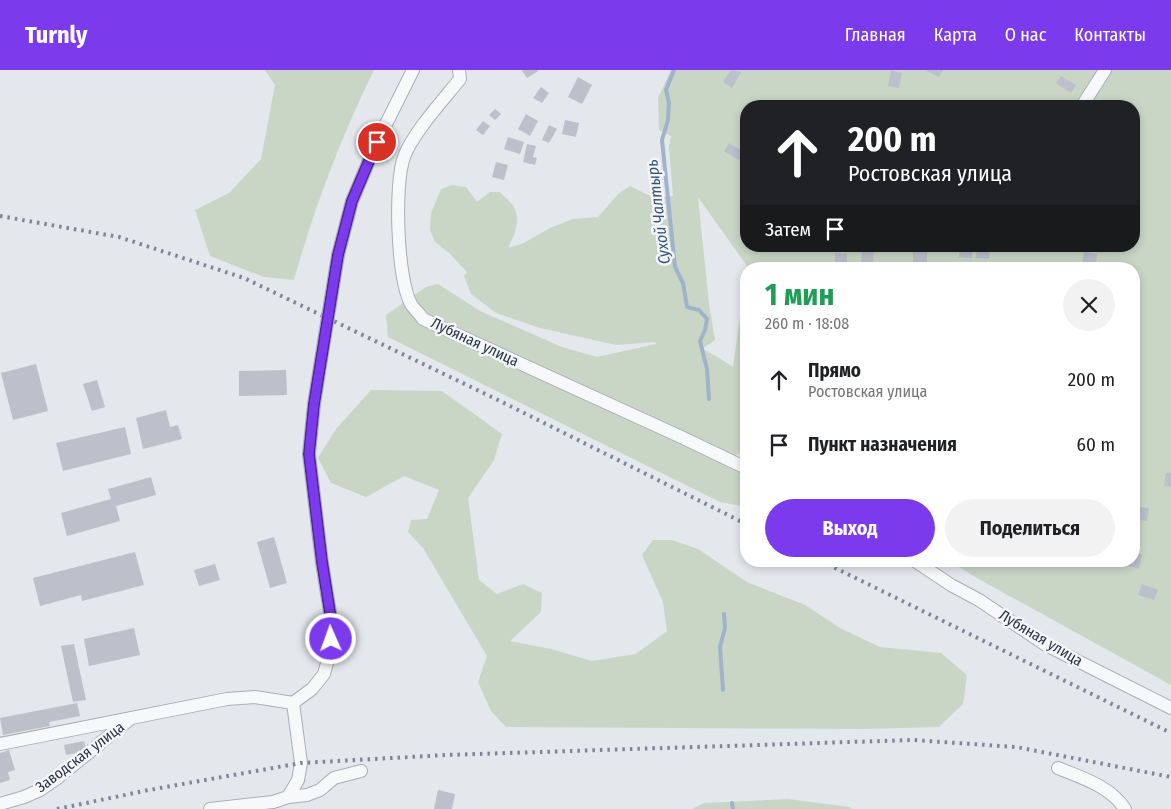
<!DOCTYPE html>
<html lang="ru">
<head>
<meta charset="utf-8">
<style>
	:root { --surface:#fff; --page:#f2f2f2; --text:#202124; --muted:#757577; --accent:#7c3aed }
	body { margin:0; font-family:"Fira Sans Condensed",sans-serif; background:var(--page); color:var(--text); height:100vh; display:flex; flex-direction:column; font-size:19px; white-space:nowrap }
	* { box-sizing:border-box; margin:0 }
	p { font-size:16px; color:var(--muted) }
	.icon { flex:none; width:28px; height:28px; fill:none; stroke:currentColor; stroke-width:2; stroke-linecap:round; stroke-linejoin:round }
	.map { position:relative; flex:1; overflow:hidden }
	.side { position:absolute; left:740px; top:192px; width:400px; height:305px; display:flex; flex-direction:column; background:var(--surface); border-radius:20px; box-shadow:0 2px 8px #0003 }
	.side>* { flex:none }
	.hud { position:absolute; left:740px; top:30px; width:400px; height:152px; border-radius:20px; box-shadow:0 2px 8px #0003; background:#202124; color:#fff; overflow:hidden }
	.pin { position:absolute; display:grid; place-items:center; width:42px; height:42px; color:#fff; margin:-21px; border:2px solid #fff; border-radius:50%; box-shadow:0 1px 5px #0007 }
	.me { position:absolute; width:55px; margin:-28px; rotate:358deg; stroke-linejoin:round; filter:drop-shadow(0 0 4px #0008) }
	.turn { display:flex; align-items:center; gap:18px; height:105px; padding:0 25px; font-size:22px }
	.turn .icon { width:65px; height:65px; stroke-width:2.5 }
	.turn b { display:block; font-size:35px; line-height:42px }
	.then { display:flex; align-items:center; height:48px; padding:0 25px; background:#0003; gap:10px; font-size:19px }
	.round { display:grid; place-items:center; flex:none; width:52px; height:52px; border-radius:26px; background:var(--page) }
	.headline { display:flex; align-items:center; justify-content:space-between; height:85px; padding:0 25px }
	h1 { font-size:30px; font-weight:700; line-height:38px; color:#1e9e55 }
	.primary-button { display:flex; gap:10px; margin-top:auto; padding:10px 25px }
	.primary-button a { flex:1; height:58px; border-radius:30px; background:var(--accent); color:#fff; font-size:20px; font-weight:700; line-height:58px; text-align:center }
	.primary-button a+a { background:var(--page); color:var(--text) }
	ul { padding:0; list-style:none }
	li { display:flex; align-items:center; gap:15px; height:65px; padding:0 25px }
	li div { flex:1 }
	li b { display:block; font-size:19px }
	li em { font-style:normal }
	header { display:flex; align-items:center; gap:30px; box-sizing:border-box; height:70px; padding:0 25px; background:var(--accent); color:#fff }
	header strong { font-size:24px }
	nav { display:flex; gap:28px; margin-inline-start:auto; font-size:18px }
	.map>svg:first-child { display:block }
	.green { fill:#c9d6c5; fill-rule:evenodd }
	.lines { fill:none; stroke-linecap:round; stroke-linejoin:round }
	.stream { stroke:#9fb4cc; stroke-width:4 }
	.building { fill:#bbc0ca }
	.minor-casing { stroke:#a9aeb7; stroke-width:14 }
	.minor { stroke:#f7f8fa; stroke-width:12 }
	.rail { stroke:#7d8696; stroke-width:4; stroke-dasharray:2.5 5; stroke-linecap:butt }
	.minor-bridge-casing { stroke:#a9aeb7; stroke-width:14; stroke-linecap:butt }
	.minor-bridge { stroke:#f7f8fa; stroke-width:12 }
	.route-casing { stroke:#51269a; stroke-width:12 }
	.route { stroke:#7c3aed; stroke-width:9 }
	.labels { text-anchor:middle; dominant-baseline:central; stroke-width:5; stroke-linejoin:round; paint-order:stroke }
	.street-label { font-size:15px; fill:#2b3445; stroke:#f4f6f9 }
	.water-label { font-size:16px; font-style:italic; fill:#34527a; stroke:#f4f6f9 }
</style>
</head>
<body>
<header>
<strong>Turnly</strong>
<nav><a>Главная</a><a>Карта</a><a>О нас</a><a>Контакты</a></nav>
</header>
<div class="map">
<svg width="1171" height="739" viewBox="0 0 1171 739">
	<rect width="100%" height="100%" fill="#e4e7ec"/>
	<g class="green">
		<path d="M265 0H374C341 67 314 138 294 210L264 207 210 186 195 140 229 123 261 89 275 15Z"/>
		<path d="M671 0H1171V615L975 507 949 491H1134V199H747V196L698 127 709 234 715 270 702 279 716 286 733 297 746 203V379L733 387 746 406V437L720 432 388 267 386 245 426 217 438 214 480 241 562 277 597 287 656 274 655 272 616 275 540 258 496 243 471 224 464 206 467 202 449 183 435 172 430 160 431 143 441 119 452 115 466 117 477 132 490 122H500C504 127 511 132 514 137 521 151 514 166 508 178L524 173 550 158 573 149 598 147 619 123 630 116 654 128 673 126 669 77 671 66 659 60 658 28ZM746 36H1134V176H746Z"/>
		<path d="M371 320 442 321 502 364 494 390 468 428 479 510 497 524 523 514 542 523 541 542 510 571 551 579 592 591 636 584 667 561 663 532 642 485 653 470H672L698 479 747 512 805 535 840 558 880 577 941 583 967 605 963 634 939 657 864 659 506 657 491 641 478 612 487 586 423 478 408 462 411 450 427 449 439 420 404 406 366 427 331 413 318 388 336 359Z"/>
		<path d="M788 729 850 737 852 739H692L704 733Z"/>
	</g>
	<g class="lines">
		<g class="stream">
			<path d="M674 0 666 20 669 33 668 50 662 70 675 197 683 213 687 237 699 240 707 249 705 260 700 271 707 299 709 329"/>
			<path d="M723 620 720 577 725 558 724 544"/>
			<path d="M732 733 733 739"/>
		</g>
	</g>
	<g class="building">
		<path d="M523 0H537L538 1 527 8 522 1Z"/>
		<path d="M731 0 741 2 732 18 723 12Z"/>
		<path d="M891 0 902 3 899 18 888 16Z"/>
		<path d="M925 0H943L939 7Z"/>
		<path d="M1061 6 1076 15 1071 23 1056 13Z"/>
		<path d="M578 7 592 15 582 34 568 27Z"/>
		<path d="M541 17 549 23 542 33 533 28Z"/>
		<path d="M495 39 501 44 495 50 489 45Z"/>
		<path d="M526 44 538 51 530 66 518 59Z"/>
		<path d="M565 50 579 53 576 67 562 64Z"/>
		<path d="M483 51 490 56 483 65 476 60Z"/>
		<path d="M549 55 557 59 549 73 542 70Z"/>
		<path d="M1134 59 1140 60 1139 73 1134 72Z"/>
		<path d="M508 67 524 72 520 84 504 79Z"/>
		<path d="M729 73 744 82 739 90 724 81Z"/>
		<path d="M527 74 536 76 533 87 537 88 535 95 523 92Z"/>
		<path d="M496 92 508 95 504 110 492 107Z"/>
		<path d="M960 176H973L972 188 959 187Z"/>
		<path d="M977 176H990L989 189 976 188Z"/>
		<rect x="913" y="179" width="14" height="20"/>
		<path d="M862 181 874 182 873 192H861Z"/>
		<path d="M1084 182 1097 184 1096 196 1082 194Z"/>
		<path d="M835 183 847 184V195L835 194Z"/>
		<path d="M36 294 48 341 13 350 1 303Z"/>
		<path d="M286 300 287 325 239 326V301Z"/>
		<path d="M97 310 105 337 92 341 83 314Z"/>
		<path d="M166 340 170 357 178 355 182 369 143 379 136 348Z"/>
		<path d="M125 357 131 384 63 401 56 373Z"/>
		<path d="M1166 403H1171V417L1164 416Z"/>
		<path d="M151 407 156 425 116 436 120 451 67 466 61 443 111 429 108 419Z"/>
		<path d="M1134 436 1149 438 1147 451 1134 449Z"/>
		<path d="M274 467 287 513 270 518 257 472Z"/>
		<path d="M135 482 144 515 82 531 81 525 40 536 33 508Z"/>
		<path d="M1134 483 1142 485 1139 499 1127 495 1128 491H1134Z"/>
		<path d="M215 494 220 510 199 516 194 500Z"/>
		<path d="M1142 514 1158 520 1154 530 1138 525Z"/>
		<path d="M134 558 140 585 89 596 84 569Z"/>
		<path d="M74 574 86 630 73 632 61 576Z"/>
		<path d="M77 633 80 646 49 652 50 656 3 665 0 648Z"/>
		<path d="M84 671 86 681 66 685 64 675Z"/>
		<path d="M9 680 15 700 8 702 10 710 0 713V683Z"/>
		<path d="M438 720 455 724 452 739H434Z"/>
	</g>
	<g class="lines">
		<g class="minor-casing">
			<g id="minor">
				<path d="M459 0 460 9C444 29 412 64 404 87 394 114 397 208 411 234 414 239 420 244 423 249L679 366 746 398"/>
				<path d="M1082 36 1105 0"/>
				<path d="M338 185 352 131 377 72 413 0"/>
				<path d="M915 491 951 515 979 530 1046 575 1171 638"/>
				<path d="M293 633 312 619 324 604 330 582 332 555 322 493 309 384 314 334 321 290"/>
				<path d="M0 674 227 629 255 627 293 633"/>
				<path d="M1058 698C1082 708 1110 716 1125 739"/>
				<path d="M288 727 307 725 320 720 334 708 361 701"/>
				<path d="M0 734 24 727 40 720 56 709 130 649"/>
				<path d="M210 739 273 732 288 727 298 710 301 693 293 633"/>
			</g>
		</g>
		<use href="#minor" class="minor"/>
		<g class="rail">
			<path d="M0 146 119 167 244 208 498 330 746 454"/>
			<path d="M821 491 1171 663"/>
			<path d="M57 739 149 720 301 693 446 685 913 670 1016 677 1171 707"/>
		</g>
		<g class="minor-bridge-casing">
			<path id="minor-bridge" d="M321 290 338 185"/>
		</g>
		<use href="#minor-bridge" class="minor-bridge"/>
	</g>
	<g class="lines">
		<g class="route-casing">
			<path id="route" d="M331 569 332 555 322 492 309 384 314 334 338 185 352 131 377 72"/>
		</g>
		<use href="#route" class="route"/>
	</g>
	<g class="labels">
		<g class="street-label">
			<text transform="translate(475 272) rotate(25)">Лубяная улица</text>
			<text transform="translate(1041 568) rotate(31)">Лубяная улица</text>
			<text transform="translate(80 687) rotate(-37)">Заводская улица</text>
		</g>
		<g class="water-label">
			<text transform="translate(658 142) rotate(-97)">Сухой Чалтырь</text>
		</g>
	</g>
</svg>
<div class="pin" style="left:377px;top:72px;background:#d93025"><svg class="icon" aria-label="arrive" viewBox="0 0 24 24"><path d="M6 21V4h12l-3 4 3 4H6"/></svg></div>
<svg class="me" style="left:331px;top:569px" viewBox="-20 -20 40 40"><circle r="17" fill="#7c3aed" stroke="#fff" stroke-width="3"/><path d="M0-11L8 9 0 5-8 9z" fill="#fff"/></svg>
<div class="hud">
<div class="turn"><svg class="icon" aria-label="ahead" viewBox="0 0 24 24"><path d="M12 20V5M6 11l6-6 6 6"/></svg><div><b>200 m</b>Ростовская улица</div></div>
<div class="then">Затем<svg class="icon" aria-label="arrive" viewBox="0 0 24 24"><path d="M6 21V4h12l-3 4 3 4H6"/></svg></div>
</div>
<section class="side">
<div class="headline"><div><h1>1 мин</h1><p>260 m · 18:08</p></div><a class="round"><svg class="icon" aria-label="close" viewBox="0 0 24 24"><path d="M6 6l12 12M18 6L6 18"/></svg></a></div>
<ul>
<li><svg class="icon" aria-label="ahead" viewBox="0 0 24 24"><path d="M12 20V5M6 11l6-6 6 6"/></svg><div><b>Прямо</b><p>Ростовская улица</p></div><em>200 m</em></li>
<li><svg class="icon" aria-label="arrive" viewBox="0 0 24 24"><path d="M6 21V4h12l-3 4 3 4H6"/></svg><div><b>Пункт назначения</b></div><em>60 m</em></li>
</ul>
<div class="primary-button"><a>Выход</a><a>Поделиться</a></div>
</section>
</div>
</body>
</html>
